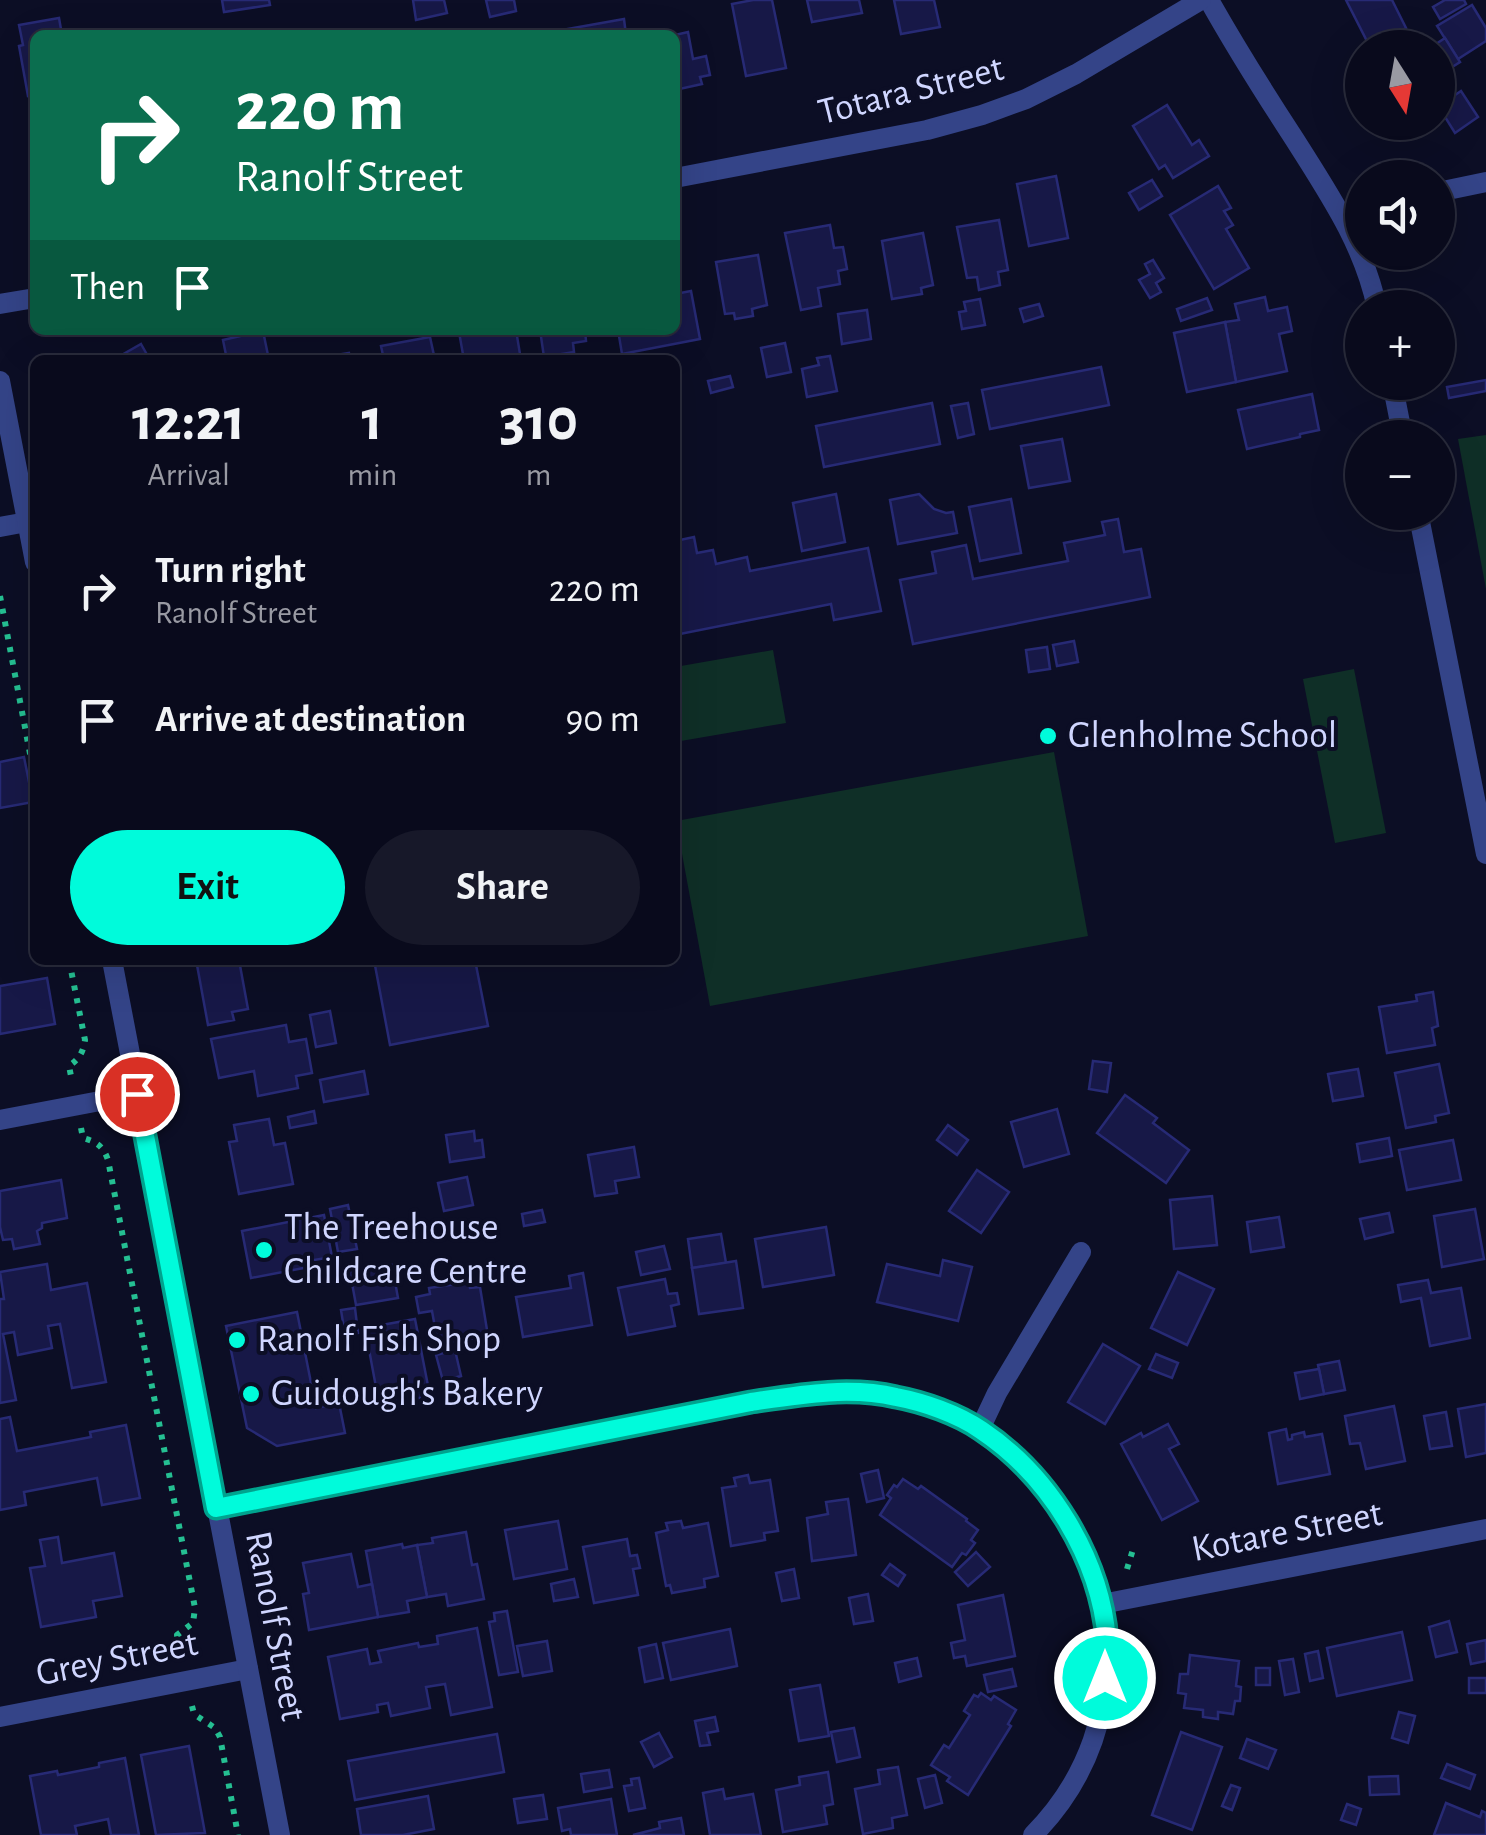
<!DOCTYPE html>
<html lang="en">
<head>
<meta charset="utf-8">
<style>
	:root { --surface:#090a1c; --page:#171829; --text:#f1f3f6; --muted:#999aa3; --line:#292b3b; --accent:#00fbdb }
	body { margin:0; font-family:"Alegreya Sans",sans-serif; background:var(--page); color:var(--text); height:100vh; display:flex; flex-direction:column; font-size:38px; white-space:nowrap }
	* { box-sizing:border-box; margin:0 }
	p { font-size:32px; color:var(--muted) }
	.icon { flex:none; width:55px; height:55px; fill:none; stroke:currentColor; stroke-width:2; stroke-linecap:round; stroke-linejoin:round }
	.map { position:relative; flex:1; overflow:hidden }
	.sheet { position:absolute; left:30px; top:355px; width:650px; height:610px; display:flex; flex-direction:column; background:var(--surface); border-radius:15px; box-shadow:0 10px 40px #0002,0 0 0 2px var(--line) }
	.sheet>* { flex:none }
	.top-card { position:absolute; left:30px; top:30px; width:650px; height:305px; border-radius:15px; box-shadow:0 10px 40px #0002,0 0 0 2px var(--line); background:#0b6e4f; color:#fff; overflow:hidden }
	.needle { width:65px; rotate:169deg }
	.controls { position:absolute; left:1345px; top:30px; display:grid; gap:20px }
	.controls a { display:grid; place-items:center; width:110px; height:110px; border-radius:50%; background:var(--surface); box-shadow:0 10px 40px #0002,0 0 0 2px var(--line); font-size:50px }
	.pin { position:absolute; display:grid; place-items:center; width:85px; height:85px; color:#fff; margin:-42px; border:5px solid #fff; border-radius:50%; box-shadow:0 2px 10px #0007 }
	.me { position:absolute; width:110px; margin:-55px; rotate:0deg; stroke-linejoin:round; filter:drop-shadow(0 0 8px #0008) }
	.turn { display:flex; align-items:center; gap:35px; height:210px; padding:0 40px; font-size:45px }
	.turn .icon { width:130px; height:130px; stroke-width:2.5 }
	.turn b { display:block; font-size:70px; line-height:85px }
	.then { display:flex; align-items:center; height:95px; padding:0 40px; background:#0003; gap:20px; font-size:38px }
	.eta { display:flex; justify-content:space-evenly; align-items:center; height:170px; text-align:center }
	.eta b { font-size:60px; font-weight:700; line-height:70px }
	.button { display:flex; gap:20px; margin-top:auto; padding:20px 40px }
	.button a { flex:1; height:115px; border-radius:60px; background:var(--accent); color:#111; font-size:40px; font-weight:700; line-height:115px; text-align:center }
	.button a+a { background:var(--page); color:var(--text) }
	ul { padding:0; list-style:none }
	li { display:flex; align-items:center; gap:30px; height:130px; padding:0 40px }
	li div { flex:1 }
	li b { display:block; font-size:38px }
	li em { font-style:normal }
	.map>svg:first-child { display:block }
	.green { fill:#0f2f27 }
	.building { fill:#171847; stroke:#272a75; stroke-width:2.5 }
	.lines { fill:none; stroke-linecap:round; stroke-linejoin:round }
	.path { stroke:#25bf92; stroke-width:6; stroke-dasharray:5 8; stroke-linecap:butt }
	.minor { stroke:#344488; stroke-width:20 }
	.tertiary { stroke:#344488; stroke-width:20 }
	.route-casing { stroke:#00a38e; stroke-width:25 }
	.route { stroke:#00fbdb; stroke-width:18 }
	.poi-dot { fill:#00fbdb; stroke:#0c0e25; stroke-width:4 }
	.labels { text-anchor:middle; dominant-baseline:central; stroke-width:8; stroke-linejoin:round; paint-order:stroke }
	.street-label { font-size:38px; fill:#d0d6ff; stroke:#0c0e25 }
	.poi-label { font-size:38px; fill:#d0d6ff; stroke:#0c0e25; text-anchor:start }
</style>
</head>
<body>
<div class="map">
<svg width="1486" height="1835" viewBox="0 0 1486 1835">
	<rect width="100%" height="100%" fill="#0c0e25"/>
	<g class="green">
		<path d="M1486 435V589L1458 439Z"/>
		<path d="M773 650 786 723 675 742V667Z"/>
		<path d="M1354 669 1386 833 1335 843 1303 679Z"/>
		<path d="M1054 752 1088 936 710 1006 676 821Z"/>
	</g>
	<g class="building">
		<path d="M222 0H269L270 5 224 12Z"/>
		<path d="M413 0H444L447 13 416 20Z"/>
		<path d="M486 0H514L516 11 490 17Z"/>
		<path d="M753 0H772L786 68 746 76 732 4Z"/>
		<path d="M807 0H859L862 13 812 22Z"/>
		<path d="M894 0H934L940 27 901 34Z"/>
		<path d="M1346 0H1392L1406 28 1370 47Z"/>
		<path d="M1445 0H1464L1466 4 1440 19 1433 7Z"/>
		<path d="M1472 5 1486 28V41L1458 59 1437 26Z"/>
		<path d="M59 18 62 35H35V95L28 96 19 46 23 45 19 25Z"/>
		<path d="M624 19 626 35H534Z"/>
		<path d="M688 32 693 59 706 56 710 75 700 77 702 84 675 90V35Z"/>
		<path d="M1445 38 1460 62 1441 74 1455 95 1461 91 1478 117 1455 133 1442 112 1438 115V48H1430Z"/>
		<path d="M1167 105 1192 145 1199 140 1209 156 1173 178 1165 165 1159 169 1133 126Z"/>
		<path d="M1056 176 1068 238 1029 246 1017 184Z"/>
		<path d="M1152 180 1162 196 1139 210 1129 193Z"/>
		<path d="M1218 186 1231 208 1224 211 1233 225 1226 229 1249 268 1214 289 1170 215Z"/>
		<path d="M999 220 1008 270 998 272 1000 285 979 290 977 277 967 278 957 227Z"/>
		<path d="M830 225 834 248 843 247 847 269 838 271 840 284 818 288 821 306 801 310 785 233Z"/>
		<path d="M923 233 933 285 921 288 922 294 892 299 882 241Z"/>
		<path d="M758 255 767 305 752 309 753 316 735 319 734 313 725 314 716 262Z"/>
		<path d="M1153 260 1164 278 1156 283 1161 292 1150 298 1139 280 1150 274 1145 264Z"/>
		<path d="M691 291 700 339 622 354 618 330H675V294Z"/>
		<path d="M1265 297 1268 311 1287 307 1292 331 1279 334 1287 371 1236 382 1225 322 1239 320 1235 304Z"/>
		<path d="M1207 298 1212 310 1181 321 1177 309Z"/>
		<path d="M980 299 985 325 962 329 959 312 966 311 964 302Z"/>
		<path d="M1039 304 1043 316 1024 322 1020 309Z"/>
		<path d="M867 310 871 339 842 344 838 314Z"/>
		<path d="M1225 322 1236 382 1187 392 1174 333Z"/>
		<path d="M470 330H516L521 360H464L459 332Z"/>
		<path d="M540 330H585L586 341 573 343 574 352 544 357Z"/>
		<path d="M263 331 269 360H227L223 340Z"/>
		<path d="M430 337 435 360H384L381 346Z"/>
		<path d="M785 343 791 372 767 377 761 348Z"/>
		<path d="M141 344 150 360H113Z"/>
		<path d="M349 353 351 360H306Z"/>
		<path d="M830 356 837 391 807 397 802 369 819 365 817 358Z"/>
		<path d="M1101 367 1109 405 990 429 982 390Z"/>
		<path d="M730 376 733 387 711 393 708 381Z"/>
		<path d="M1486 380V391L1449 398 1447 387Z"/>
		<path d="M1312 394 1319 430 1300 434V437L1247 449 1238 410Z"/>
		<path d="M932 403 940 444 824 467 816 426Z"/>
		<path d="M968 403 974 434 958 438 951 406Z"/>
		<path d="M1062 439 1070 481 1029 488 1021 446Z"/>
		<path d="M836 494 845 542 802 551 793 503Z"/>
		<path d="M919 494 934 509 946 513 953 512 957 533 898 544 890 500Z"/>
		<path d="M1011 499 1021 553 980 561 969 507Z"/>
		<path d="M1118 519 1124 552 1141 549 1150 597 913 644 900 580 936 573 932 552 966 545 973 579 1068 561 1064 543 1105 535 1102 522Z"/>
		<path d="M694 537 697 553 713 550 716 564 747 557 750 571 868 548 881 611 834 620 831 604 675 635V541Z"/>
		<path d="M1074 641 1078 662 1057 666 1053 645Z"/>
		<path d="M1047 647 1050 669 1029 672 1026 650Z"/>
		<path d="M24 757 33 802 0 808V762Z"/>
		<path d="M224 960H239L248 1009 232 1012 234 1020 208 1025 197 965Z"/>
		<path d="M374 960H475L488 1026 390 1045Z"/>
		<path d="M47 978 55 1024 0 1034V986Z"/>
		<path d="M1433 992 1438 1026 1432 1028 1435 1045 1387 1053 1379 1007 1417 1001 1416 995Z"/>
		<path d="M330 1011 336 1043 316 1047 310 1015Z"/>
		<path d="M286 1025 289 1042 306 1039 312 1073 296 1076 298 1088 258 1096 254 1071 219 1078 211 1039Z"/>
		<path d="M1093 1061 1111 1063 1107 1092 1089 1089Z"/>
		<path d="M1439 1064 1449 1113 1435 1116 1436 1122 1406 1128 1395 1073Z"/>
		<path d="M1358 1069 1363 1096 1333 1101 1328 1074Z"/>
		<path d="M364 1071 368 1094 324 1102 320 1080Z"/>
		<path d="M1125 1095 1157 1118 1153 1123 1189 1150 1166 1183 1097 1133Z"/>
		<path d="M1057 1109 1069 1154 1024 1167 1011 1122Z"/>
		<path d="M314 1111 316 1123 290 1128 288 1117Z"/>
		<path d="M269 1119 274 1145 285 1143 293 1184 239 1194 229 1142 237 1141 234 1125Z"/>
		<path d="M948 1125 968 1140 957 1155 937 1140Z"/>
		<path d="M474 1131 475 1141 482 1140 484 1157 450 1162 446 1135Z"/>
		<path d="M1389 1138 1392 1156 1360 1162 1357 1144Z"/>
		<path d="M1453 1140 1461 1180 1407 1190 1399 1150Z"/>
		<path d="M634 1147 639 1177 615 1181 617 1193 595 1196 588 1155Z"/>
		<path d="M977 1170 1009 1192 981 1233 949 1211Z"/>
		<path d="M467 1177 473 1205 444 1211 438 1183Z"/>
		<path d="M61 1180 67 1218 42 1223V1228L37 1231 40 1244 14 1249 12 1239 3 1240 0 1227V1191Z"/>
		<path d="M1212 1196 1217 1245 1174 1249 1170 1200Z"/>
		<path d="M348 1205 357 1249 338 1252 330 1209Z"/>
		<path d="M1475 1209 1484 1259 1442 1267 1434 1216Z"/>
		<path d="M542 1210 545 1222 524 1226 522 1214Z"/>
		<path d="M1389 1213 1393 1232 1365 1239 1360 1219Z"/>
		<path d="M324 1215 332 1257 308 1261 309 1267 251 1278 242 1231Z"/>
		<path d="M1279 1217 1284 1247 1251 1252 1247 1222Z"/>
		<path d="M826 1227 834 1275 763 1287 755 1239Z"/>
		<path d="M721 1234 726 1263 692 1268 688 1239Z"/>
		<path d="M664 1246 670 1269 641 1275 636 1252Z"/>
		<path d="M943 1260 972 1267 958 1321 877 1302 887 1264 940 1276Z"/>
		<path d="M736 1261 743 1308 699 1314 692 1268Z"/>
		<path d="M47 1264 51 1290 87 1283 106 1382 72 1388 60 1324 48 1326 52 1348 18 1355 14 1332 3 1334 16 1400 0 1403V1299H4L0 1272Z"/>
		<path d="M392 1265 398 1298 356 1305 350 1272Z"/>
		<path d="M1178 1272 1214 1289 1187 1345 1151 1328Z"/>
		<path d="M583 1273 592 1325 523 1337 516 1297 571 1288 569 1276Z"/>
		<path d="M665 1279 668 1294 677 1293 679 1304 671 1306 675 1326 628 1335 618 1288Z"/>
		<path d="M1428 1280 1431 1293 1461 1288 1470 1338 1430 1346 1421 1298 1401 1302 1398 1285Z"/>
		<path d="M469 1282 470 1288 480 1287 488 1336 438 1344 432 1311 419 1313 416 1297 430 1294 429 1288Z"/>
		<path d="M355 1308 358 1333 345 1335 341 1310Z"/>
		<path d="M297 1312 316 1408 339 1403 345 1433 277 1446 247 1428 226 1326Z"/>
		<path d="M415 1319 430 1396 392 1403 390 1395 378 1398 365 1328Z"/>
		<path d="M1103 1344 1140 1366 1105 1424 1068 1402Z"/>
		<path d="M455 1350 461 1376 443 1381 436 1355Z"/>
		<path d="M1156 1354 1178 1363 1172 1378 1149 1369Z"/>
		<path d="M1339 1361 1345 1390 1324 1394 1318 1365Z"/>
		<path d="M1319 1369 1324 1394 1300 1399 1295 1373Z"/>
		<path d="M1486 1404V1453L1466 1457 1458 1409Z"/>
		<path d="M1394 1406 1405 1461 1366 1469 1360 1443 1350 1444 1345 1416Z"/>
		<path d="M1446 1412 1452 1446 1430 1449 1424 1416Z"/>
		<path d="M10 1417 17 1451 91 1437 90 1432 126 1425 140 1498 102 1505 97 1478 24 1492 26 1505 0 1510V1419Z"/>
		<path d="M1168 1424 1179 1444 1169 1449 1198 1501 1162 1520 1121 1444 1141 1433 1143 1437Z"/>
		<path d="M1286 1429 1288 1440 1292 1439V1435L1304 1432 1305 1437 1322 1434 1330 1474 1278 1484 1269 1433Z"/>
		<path d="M878 1470 884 1498 867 1502 861 1474Z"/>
		<path d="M748 1475 750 1483 770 1480 778 1531 764 1533 765 1540 731 1546 722 1488 736 1486 734 1478Z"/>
		<path d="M903 1479 918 1489 921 1486 967 1519 966 1521 978 1530 971 1540 975 1543 966 1555 962 1553 952 1567 880 1515 891 1498 887 1495 894 1485 897 1487Z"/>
		<path d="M848 1499 856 1555 812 1561 807 1518 828 1514 826 1502Z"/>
		<path d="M558 1521 567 1569 514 1579 505 1530Z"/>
		<path d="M681 1521 683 1528 708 1523 718 1576 704 1579 705 1587 672 1593 670 1585 666 1586 656 1533 668 1530 666 1523Z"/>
		<path d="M466 1532 472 1565 477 1564 484 1599 448 1606 446 1594 427 1597 417 1545 433 1543 432 1538Z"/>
		<path d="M58 1537 62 1563 114 1553 122 1596 93 1601 96 1617 41 1627 30 1568 45 1566 40 1540Z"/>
		<path d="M627 1539 630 1556 637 1555 640 1568 633 1569 638 1595 594 1603 583 1547Z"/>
		<path d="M402 1544 403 1548 417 1545 427 1597 407 1601 409 1612 378 1617 366 1551Z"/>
		<path d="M976 1552 990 1567 968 1586 955 1572Z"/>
		<path d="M351 1554 358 1587 372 1584 378 1617 309 1630 303 1594 309 1593 303 1563Z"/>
		<path d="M890 1564 905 1575 898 1586 882 1575Z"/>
		<path d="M794 1569 799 1598 782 1601 776 1573Z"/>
		<path d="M574 1579 578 1597 554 1601 551 1584Z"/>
		<path d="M868 1594 873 1621 854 1624 849 1598Z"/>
		<path d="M1003 1595 1015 1656 967 1666 965 1656 954 1658 951 1643 965 1640 958 1605Z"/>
		<path d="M507 1611 518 1672 499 1675 489 1622 495 1621 494 1613Z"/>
		<path d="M1449 1621 1457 1652 1436 1657 1429 1627Z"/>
		<path d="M477 1628 492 1707 451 1715 445 1684 426 1687 430 1708 391 1716 388 1703 377 1705 378 1712 340 1719 328 1657 367 1649 370 1664 381 1662 378 1651 418 1643 419 1647 438 1644 437 1636Z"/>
		<path d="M730 1629 737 1666 671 1680 663 1643Z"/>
		<path d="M1402 1632 1412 1680 1337 1696 1327 1648Z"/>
		<path d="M1486 1640V1661L1471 1664 1467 1644Z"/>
		<path d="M547 1641 552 1671 523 1676 517 1646Z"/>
		<path d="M656 1644 663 1678 645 1682 639 1648Z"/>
		<path d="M1318 1651 1323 1678 1310 1681 1305 1654Z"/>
		<path d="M1190 1655 1239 1661 1236 1686 1241 1687 1240 1701H1235L1233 1714 1218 1712V1719L1203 1717V1710L1184 1708 1186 1694 1178 1693 1180 1674H1188Z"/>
		<path d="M917 1658 921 1676 899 1682 895 1663Z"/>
		<path d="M1293 1659 1299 1692 1285 1695 1279 1661Z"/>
		<rect x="1256" y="1668" width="14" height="17"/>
		<path d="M1012 1669 1016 1686 988 1692 984 1675Z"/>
		<rect x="1469" y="1678" width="17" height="15"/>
		<path d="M820 1685 829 1736 799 1741 790 1690Z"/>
		<path d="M981 1693 991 1700 994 1696 1016 1710 1008 1724 1011 1726 968 1795 947 1781 950 1777 931 1765 944 1745 949 1748 970 1715 964 1711 974 1695 978 1697Z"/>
		<path d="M1399 1712 1415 1716 1408 1743 1392 1738Z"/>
		<path d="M715 1717 718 1731 707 1733 710 1745 700 1746 695 1721Z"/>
		<path d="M854 1728 860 1757 837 1762 831 1732Z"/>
		<path d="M1181 1732 1222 1747 1192 1830 1152 1815Z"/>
		<path d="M659 1733 672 1757 654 1767 641 1742Z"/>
		<path d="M497 1734 504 1772 355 1800 348 1761Z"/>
		<path d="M1247 1739 1276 1750 1268 1769 1240 1758Z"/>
		<path d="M189 1746 205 1833 156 1835 141 1755Z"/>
		<path d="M125 1758 139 1835H111L108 1819 75 1826 77 1835H41L30 1776 57 1771 58 1775 99 1767V1763Z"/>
		<path d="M1447 1764 1475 1775 1470 1789 1441 1778Z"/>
		<path d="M898 1767 907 1815 892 1818 893 1828 863 1834 855 1789 880 1784 878 1770Z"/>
		<path d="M609 1770 612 1787 584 1792 581 1774Z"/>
		<path d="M828 1772 833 1804 824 1806 827 1824 783 1832 776 1790 800 1785 799 1777Z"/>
		<path d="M935 1775 942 1803 925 1808 918 1779Z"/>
		<path d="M1398 1776 1399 1794 1370 1795 1369 1777Z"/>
		<path d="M639 1778 645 1808 629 1811 624 1786 632 1785 631 1779Z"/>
		<path d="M1231 1785 1240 1788 1232 1810 1222 1806Z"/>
		<path d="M723 1789 725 1799 753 1794 761 1835H710L703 1793Z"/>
		<path d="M543 1795 547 1819 518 1823 514 1799Z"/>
		<path d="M428 1796 434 1829 403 1835H361L357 1809Z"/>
		<path d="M611 1799 617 1835H571L570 1829 562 1831 558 1808Z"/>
		<path d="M1446 1803 1480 1817 1482 1811 1486 1813V1835H1434Z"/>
		<path d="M1347 1804 1361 1809 1356 1825 1341 1820Z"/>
		<path d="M681 1818 684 1835H633L660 1828 659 1822Z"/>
	</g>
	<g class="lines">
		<g class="path">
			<path d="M0 596 35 780"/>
			<path d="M69 960 85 1040C83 1053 79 1059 69 1066L72 1081"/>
			<path d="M81 1128 83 1138C97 1142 103 1146 108 1160L195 1608 193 1623 177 1635 183 1659"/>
			<path d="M1127 1569 1134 1546"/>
			<path d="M192 1706 194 1714 215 1728 220 1737 238 1835"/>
		</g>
		<g class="minor">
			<path d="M1209 0C1236 48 1265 94 1295 140 1329 194 1364 245 1377 308"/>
			<path d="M675 178 927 130 982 115 1026 99 1076 74 1201 0"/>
			<path d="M1438 192 1486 182"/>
			<path d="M0 304 35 298"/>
			<path d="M1392 382 1403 438"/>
			<path d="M1418 512 1486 854"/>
			<path d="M0 527 27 522"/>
			<path d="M0 1120 137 1094"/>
			<path d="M980 1429 997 1393 1081 1252"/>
			<path d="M216 1508 751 1401C822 1391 886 1385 953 1416 962 1420 973 1424 981 1429 989 1435 997 1443 1004 1449 1122 1549 1146 1721 1033 1835"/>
			<path d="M1102 1604 1486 1529"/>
			<path d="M0 1717 248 1669"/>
		</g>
		<g class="tertiary">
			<path d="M0 381 35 562"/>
			<path d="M112 960 280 1835"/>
		</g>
	</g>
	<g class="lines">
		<g class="route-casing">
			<path id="route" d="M137 1094 216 1508 751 1402C798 1395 848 1386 896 1397 923 1402 958 1414 981 1430 1050 1476 1100 1558 1107 1640 1108 1653 1106 1666 1105 1678"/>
		</g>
		<use href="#route" class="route"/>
	</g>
	<g class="poi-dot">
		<circle cx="1048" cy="736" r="10"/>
		<circle cx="264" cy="1250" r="10"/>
		<circle cx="237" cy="1340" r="10"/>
		<circle cx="251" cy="1394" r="10"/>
	</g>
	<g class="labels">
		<g class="street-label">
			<text transform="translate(911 91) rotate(-14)">Totara Street</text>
			<text transform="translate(1287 1532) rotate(-11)">Kotare Street</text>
			<text transform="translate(275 1626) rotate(79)">Ranolf Street</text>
			<text transform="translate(117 1659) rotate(-11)">Grey Street</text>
		</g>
		<g class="poi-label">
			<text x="1068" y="736">Glenholme School</text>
			<text x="284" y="1228">The Treehouse<tspan x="284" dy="44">Childcare Centre</tspan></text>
			<text x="257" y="1340">Ranolf Fish Shop</text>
			<text x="271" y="1394">Guidough's Bakery</text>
		</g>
	</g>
</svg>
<div class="controls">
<a><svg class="needle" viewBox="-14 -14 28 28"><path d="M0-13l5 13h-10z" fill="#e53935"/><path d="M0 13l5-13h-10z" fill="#999aa3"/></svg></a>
<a><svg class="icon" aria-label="sound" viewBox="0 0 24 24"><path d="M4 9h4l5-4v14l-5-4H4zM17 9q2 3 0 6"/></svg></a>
<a>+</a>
<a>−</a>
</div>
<div class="pin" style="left:137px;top:1094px;background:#d93025"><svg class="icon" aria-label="arrive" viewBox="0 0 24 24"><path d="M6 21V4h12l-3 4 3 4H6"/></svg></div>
<svg class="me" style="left:1105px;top:1678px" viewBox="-20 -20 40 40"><circle r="17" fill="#00fbdb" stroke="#fff" stroke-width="3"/><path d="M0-11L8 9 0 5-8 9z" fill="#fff"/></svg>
<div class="top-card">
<div class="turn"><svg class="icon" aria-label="right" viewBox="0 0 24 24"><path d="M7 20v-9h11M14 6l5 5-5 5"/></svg><div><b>220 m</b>Ranolf Street</div></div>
<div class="then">Then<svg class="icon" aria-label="arrive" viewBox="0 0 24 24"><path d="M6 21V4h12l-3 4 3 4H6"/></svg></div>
</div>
<section class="sheet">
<div class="eta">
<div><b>12:21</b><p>Arrival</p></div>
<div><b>1</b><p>min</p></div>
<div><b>310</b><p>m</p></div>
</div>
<ul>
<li><svg class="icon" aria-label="right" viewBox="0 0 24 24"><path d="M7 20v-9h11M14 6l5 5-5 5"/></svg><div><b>Turn right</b><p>Ranolf Street</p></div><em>220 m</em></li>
<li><svg class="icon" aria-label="arrive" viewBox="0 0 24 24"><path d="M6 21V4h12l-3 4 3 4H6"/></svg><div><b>Arrive at destination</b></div><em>90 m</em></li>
</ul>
<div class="button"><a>Exit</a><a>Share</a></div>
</section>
</div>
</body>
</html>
